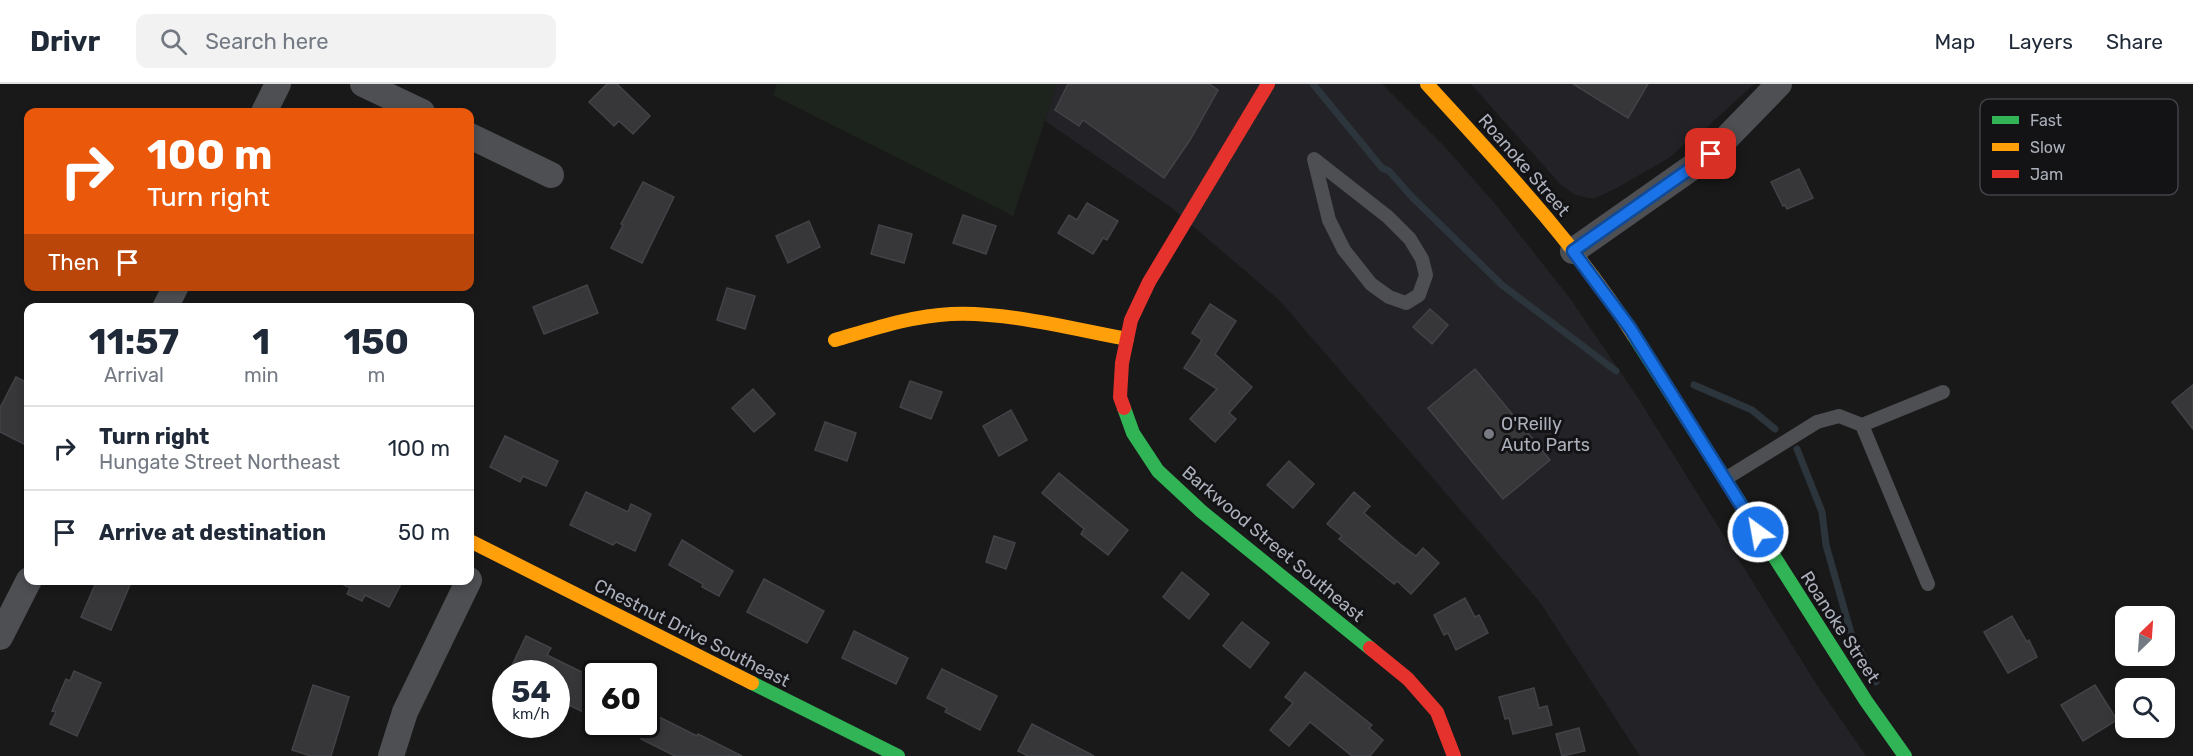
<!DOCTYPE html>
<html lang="en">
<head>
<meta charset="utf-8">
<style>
	:root { --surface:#fff; --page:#f2f2f3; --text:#1f2937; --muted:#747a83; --line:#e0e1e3 }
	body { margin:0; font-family:Rubik,sans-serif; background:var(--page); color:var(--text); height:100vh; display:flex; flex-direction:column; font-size:22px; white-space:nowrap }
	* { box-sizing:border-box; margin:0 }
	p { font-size:20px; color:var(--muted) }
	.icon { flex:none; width:33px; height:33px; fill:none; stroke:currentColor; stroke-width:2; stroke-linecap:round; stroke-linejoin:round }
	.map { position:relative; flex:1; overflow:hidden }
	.sheet { position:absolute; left:24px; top:219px; width:450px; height:282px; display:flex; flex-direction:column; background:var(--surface); border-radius:12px; box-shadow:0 3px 9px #0003 }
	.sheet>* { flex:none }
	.guide { position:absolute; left:24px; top:24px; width:450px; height:183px; border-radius:12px; box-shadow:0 3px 9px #0003; background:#ea580c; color:#fff; overflow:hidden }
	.needle { width:39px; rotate:25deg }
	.fabs { position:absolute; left:2115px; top:522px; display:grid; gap:12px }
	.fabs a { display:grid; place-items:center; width:60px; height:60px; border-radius:12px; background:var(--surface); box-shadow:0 3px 9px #0003; font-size:30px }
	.speed { position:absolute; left:492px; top:576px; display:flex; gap:12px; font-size:30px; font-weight:700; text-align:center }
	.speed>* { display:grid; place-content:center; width:78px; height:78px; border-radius:50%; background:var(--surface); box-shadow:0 3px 9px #0003; line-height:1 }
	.speed small { font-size:15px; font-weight:400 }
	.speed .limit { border:3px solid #111; border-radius:9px; background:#fff; color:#111 }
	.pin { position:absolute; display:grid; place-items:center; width:51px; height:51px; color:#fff; margin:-26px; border-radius:12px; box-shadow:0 3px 9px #0006 }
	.me { position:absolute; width:66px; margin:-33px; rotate:328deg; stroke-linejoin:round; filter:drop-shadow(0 0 4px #0008) }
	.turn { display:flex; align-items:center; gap:21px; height:126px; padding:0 24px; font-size:27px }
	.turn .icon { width:78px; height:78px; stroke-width:2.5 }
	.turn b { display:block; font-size:42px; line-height:51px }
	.then { display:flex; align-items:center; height:57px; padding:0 24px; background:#0003; gap:12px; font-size:22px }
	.eta { display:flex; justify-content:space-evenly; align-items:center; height:102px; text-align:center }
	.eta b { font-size:36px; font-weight:700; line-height:42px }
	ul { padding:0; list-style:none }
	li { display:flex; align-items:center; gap:18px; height:84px; padding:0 24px; border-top:2px solid var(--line) }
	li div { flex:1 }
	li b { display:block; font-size:22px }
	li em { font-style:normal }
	header { display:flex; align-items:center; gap:36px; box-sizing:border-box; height:84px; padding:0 30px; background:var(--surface); border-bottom:2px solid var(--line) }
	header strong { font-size:28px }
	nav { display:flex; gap:33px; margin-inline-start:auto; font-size:21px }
	.search { width:420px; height:54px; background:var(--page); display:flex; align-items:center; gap:15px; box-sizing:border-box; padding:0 21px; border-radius:12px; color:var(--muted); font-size:22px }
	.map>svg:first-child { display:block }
	.built { fill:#232327 }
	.green { fill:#1d241e }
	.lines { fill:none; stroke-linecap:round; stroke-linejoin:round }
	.stream { stroke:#2c353c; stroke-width:7 }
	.building { fill:#37373a; stroke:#424346; stroke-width:1.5 }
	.lane { stroke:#4d4f53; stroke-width:14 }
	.street { stroke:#4d4f53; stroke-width:26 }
	.fast { stroke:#30b455; stroke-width:14 }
	.slow { stroke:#ff9f0a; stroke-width:14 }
	.jam { stroke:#e5322d; stroke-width:14 }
	.route-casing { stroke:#114b97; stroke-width:15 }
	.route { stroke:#1a73e8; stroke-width:10 }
	.poi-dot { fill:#787b83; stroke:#131316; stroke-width:2 }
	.labels { text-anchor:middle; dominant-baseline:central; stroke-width:6; stroke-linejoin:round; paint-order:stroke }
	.street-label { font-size:18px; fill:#abb0bb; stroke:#131316 }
	.poi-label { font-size:18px; fill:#abb0bb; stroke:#131316; text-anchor:start }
	.key { fill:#131316; stroke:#414248; stroke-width:1.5 }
	.key-label { font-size:16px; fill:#abb0bb }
</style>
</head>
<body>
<header>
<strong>Drivr</strong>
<div class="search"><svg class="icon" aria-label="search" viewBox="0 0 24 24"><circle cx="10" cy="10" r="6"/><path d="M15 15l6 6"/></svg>Search here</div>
<nav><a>Map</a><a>Layers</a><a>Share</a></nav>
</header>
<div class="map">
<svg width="2193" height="672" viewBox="0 0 2193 672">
	<rect width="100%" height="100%" fill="#19191a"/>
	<g class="built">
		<path d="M1057 0H1382L1446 64 1496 121 1569 213 1638 314 1817 601 1866 672H1640L1539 517 1280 217 1172 124 1045 37Z"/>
		<path d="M1471 0H1754L1703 47 1698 51 1696 50 1669 74 1615 105 1595 114H1588L1574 110 1561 101Z"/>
	</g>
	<path class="green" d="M777 0H1057L1013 132 773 11Z"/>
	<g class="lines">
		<g class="stream">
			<path d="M1313 0 1382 84 1389 87 1412 113 1502 201 1616 287"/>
			<path d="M1694 301 1752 326 1775 345"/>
			<path d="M1797 365 1822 428 1826 461 1851 549 1876 598"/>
		</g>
	</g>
	<g class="building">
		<path d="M607 0H617L650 32 633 50 619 37 614 42 589 18Z"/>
		<path d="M1068 0H1209L1218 6 1190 56 1164 94 1083 36 1079 42 1055 26Z"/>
		<path d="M1573 0H1648L1628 34Z"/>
		<path d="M1799 85 1813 114 1787 125 1785 121 1783 122 1771 98Z"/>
		<path d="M643 98 674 113 642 179 611 164 623 141 621 140Z"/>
		<path d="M1087 119 1118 137 1107 156 1103 154 1093 170 1058 149 1069 131 1077 136Z"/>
		<path d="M963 131 996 142 986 170 953 159Z"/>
		<path d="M809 137 820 163 788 179 776 152Z"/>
		<path d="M879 141 912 150 904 179 871 170Z"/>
		<path d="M587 201 598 229 544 250 533 223Z"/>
		<path d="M727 204 755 212 745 245 717 236Z"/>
		<path d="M1210 220 1236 237 1215 270 1252 303 1229 329 1236 335 1215 358 1190 335 1217 305 1184 284 1202 256 1192 249Z"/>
		<path d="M1430 225 1448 241 1432 260 1413 243Z"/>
		<path d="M1475 285 1550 376 1503 415 1428 324Z"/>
		<path d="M16 293 28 299V362L0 348V324Z"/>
		<path d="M910 297 942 308 931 335 900 323Z"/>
		<path d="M2193 301V345L2172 318Z"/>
		<path d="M753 305 775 330 754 348 732 324Z"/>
		<path d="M1011 326 1027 356 999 372 983 342Z"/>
		<path d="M825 338 856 349 847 377 815 366Z"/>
		<path d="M505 352 558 377 546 402 525 393 523 392 520 398 490 383Z"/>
		<path d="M1289 377 1314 400 1293 424 1267 401Z"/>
		<path d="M1059 389 1128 446 1108 471 1081 450 1084 445 1042 409Z"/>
		<path d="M586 408 628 428 631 420 651 430 635 467 616 458 613 461 570 441Z"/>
		<path d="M1354 408 1370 422 1364 429 1400 460 1416 472 1423 464 1439 479 1411 510 1397 497 1394 500 1339 455 1342 452 1327 440Z"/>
		<path d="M994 452 1015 459 1006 485 986 478Z"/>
		<path d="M682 456 733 487 719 512 702 503 703 500 669 481Z"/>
		<path d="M1182 488 1209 510 1189 535 1163 513Z"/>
		<path d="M764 495 824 527 807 559 747 528Z"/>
		<path d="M97 496H132L111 546 81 533Z"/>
		<path d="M335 496H403L389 523 365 511 362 517 347 510 350 504Z"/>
		<path d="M1465 514 1475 533 1479 531 1488 549 1456 566 1448 549 1444 551 1434 531Z"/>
		<path d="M2012 532 2027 558 2029 556 2037 573 2008 589 1984 548Z"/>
		<path d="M1242 538 1269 559 1250 584 1223 562Z"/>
		<path d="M854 547 908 574 896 600 842 574Z"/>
		<path d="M526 552 551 564 547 571 596 595V634L556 615V590H508Z"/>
		<path d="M942 585 997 612 980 646 945 628 947 624 927 614Z"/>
		<path d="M74 587 101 599 77 652 50 640 56 628 52 627 66 595 70 597Z"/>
		<path d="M1305 588 1372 641 1369 644 1383 656 1370 672H1352L1310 638 1289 662 1270 646 1293 619 1285 613Z"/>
		<path d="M313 601 349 613 331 672H311L292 666Z"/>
		<path d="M2095 601 2117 636 2083 657 2061 621Z"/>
		<path d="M1534 604 1539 624 1547 622 1552 641 1513 650 1509 634 1505 635 1499 613Z"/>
		<path d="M653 630 697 652 698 650 742 672H675L641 655Z"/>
		<path d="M1032 640 1094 672H1028L1018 667Z"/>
		<path d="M1579 644 1585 667 1562 672 1556 650Z"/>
	</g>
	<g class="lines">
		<g class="lane">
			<path d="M1314 75 1388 133 1410 155 1422 175 1426 191 1419 211 1406 219 1389 213 1371 200 1344 166 1329 136Z"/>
			<path d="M1862 341 1928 500"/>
			<path d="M1725 395 1817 338 1839 332 1862 341 1943 308"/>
		</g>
		<g class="street">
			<path d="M363 0 422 28"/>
			<path d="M264 28 278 0"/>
			<path d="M470 52 551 91"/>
			<path d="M1573 167 1711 70 1779 0"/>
			<path d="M165 224 176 202"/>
			<path d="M0 553 29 496"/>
			<path d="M391 672 405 628 469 496"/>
		</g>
		<g class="fast">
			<path d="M1634 252 1866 617 1905 672"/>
			<path d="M1124 324 1133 349 1158 387 1201 427 1370 564"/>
			<path d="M752 599 898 672"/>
		</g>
		<g class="slow">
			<path d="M1427 0C1500 80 1576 160 1634 252"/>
			<path d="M835 256C873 245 911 232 951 230 1004 227 1073 245 1127 255"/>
			<path d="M470 457 752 599"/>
		</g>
		<g class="jam">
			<path d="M1124 324 1120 313 1122 279 1131 236 1149 198 1268 0"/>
			<path d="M1370 564 1408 595 1437 628 1454 672"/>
		</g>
	</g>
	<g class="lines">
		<g class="route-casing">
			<path id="route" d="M1711 70 1573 167 1630 244 1758 448"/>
		</g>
		<use href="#route" class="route"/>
	</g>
	<circle class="poi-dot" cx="1489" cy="350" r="6"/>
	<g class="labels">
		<g class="street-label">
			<text transform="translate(1524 81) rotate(49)">Roanoke Street</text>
			<text transform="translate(1273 460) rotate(40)">Barkwood Street Southeast</text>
			<text transform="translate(1840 543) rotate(57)">Roanoke Street</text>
			<text transform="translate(692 549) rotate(27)">Chestnut Drive Southeast</text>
		</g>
		<g class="poi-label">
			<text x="1501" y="340">O'Reilly<tspan x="1501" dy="21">Auto Parts</tspan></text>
		</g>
	</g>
	<rect x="1980" y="15" width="198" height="96" rx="9" class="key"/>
	<rect x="1992" y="32" width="27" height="8" fill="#30b455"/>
	<rect x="1992" y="59" width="27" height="8" fill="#ff9f0a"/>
	<rect x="1992" y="86" width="27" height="8" fill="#e5322d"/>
	<g class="key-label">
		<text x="2030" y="42">Fast</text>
		<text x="2030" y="69">Slow</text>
		<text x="2030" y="96">Jam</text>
	</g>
</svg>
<div class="fabs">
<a><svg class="needle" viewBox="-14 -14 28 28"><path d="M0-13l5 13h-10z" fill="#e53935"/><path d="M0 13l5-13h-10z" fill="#747a83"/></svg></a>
<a><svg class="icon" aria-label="search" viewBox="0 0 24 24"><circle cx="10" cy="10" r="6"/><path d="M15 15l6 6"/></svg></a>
</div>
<div class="speed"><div>54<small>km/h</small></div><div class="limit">60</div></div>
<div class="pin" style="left:1711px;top:70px;background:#d93025"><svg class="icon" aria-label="arrive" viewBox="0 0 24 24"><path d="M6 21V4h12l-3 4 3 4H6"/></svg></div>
<svg class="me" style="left:1758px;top:448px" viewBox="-20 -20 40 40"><circle r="17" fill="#1a73e8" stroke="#fff" stroke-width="3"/><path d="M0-11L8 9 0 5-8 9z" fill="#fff"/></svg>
<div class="guide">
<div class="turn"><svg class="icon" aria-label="right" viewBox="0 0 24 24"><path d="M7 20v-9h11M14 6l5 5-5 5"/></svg><div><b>100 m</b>Turn right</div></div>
<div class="then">Then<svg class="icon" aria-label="arrive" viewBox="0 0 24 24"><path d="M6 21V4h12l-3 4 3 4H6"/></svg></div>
</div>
<section class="sheet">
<div class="eta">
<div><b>11:57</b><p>Arrival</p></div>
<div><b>1</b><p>min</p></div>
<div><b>150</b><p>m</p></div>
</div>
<ul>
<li><svg class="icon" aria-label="right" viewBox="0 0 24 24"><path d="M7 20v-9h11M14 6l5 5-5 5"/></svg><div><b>Turn right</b><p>Hungate Street Northeast</p></div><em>100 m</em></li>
<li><svg class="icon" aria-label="arrive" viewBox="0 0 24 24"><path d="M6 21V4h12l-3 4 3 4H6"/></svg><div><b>Arrive at destination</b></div><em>50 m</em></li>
</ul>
</section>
</div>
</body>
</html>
